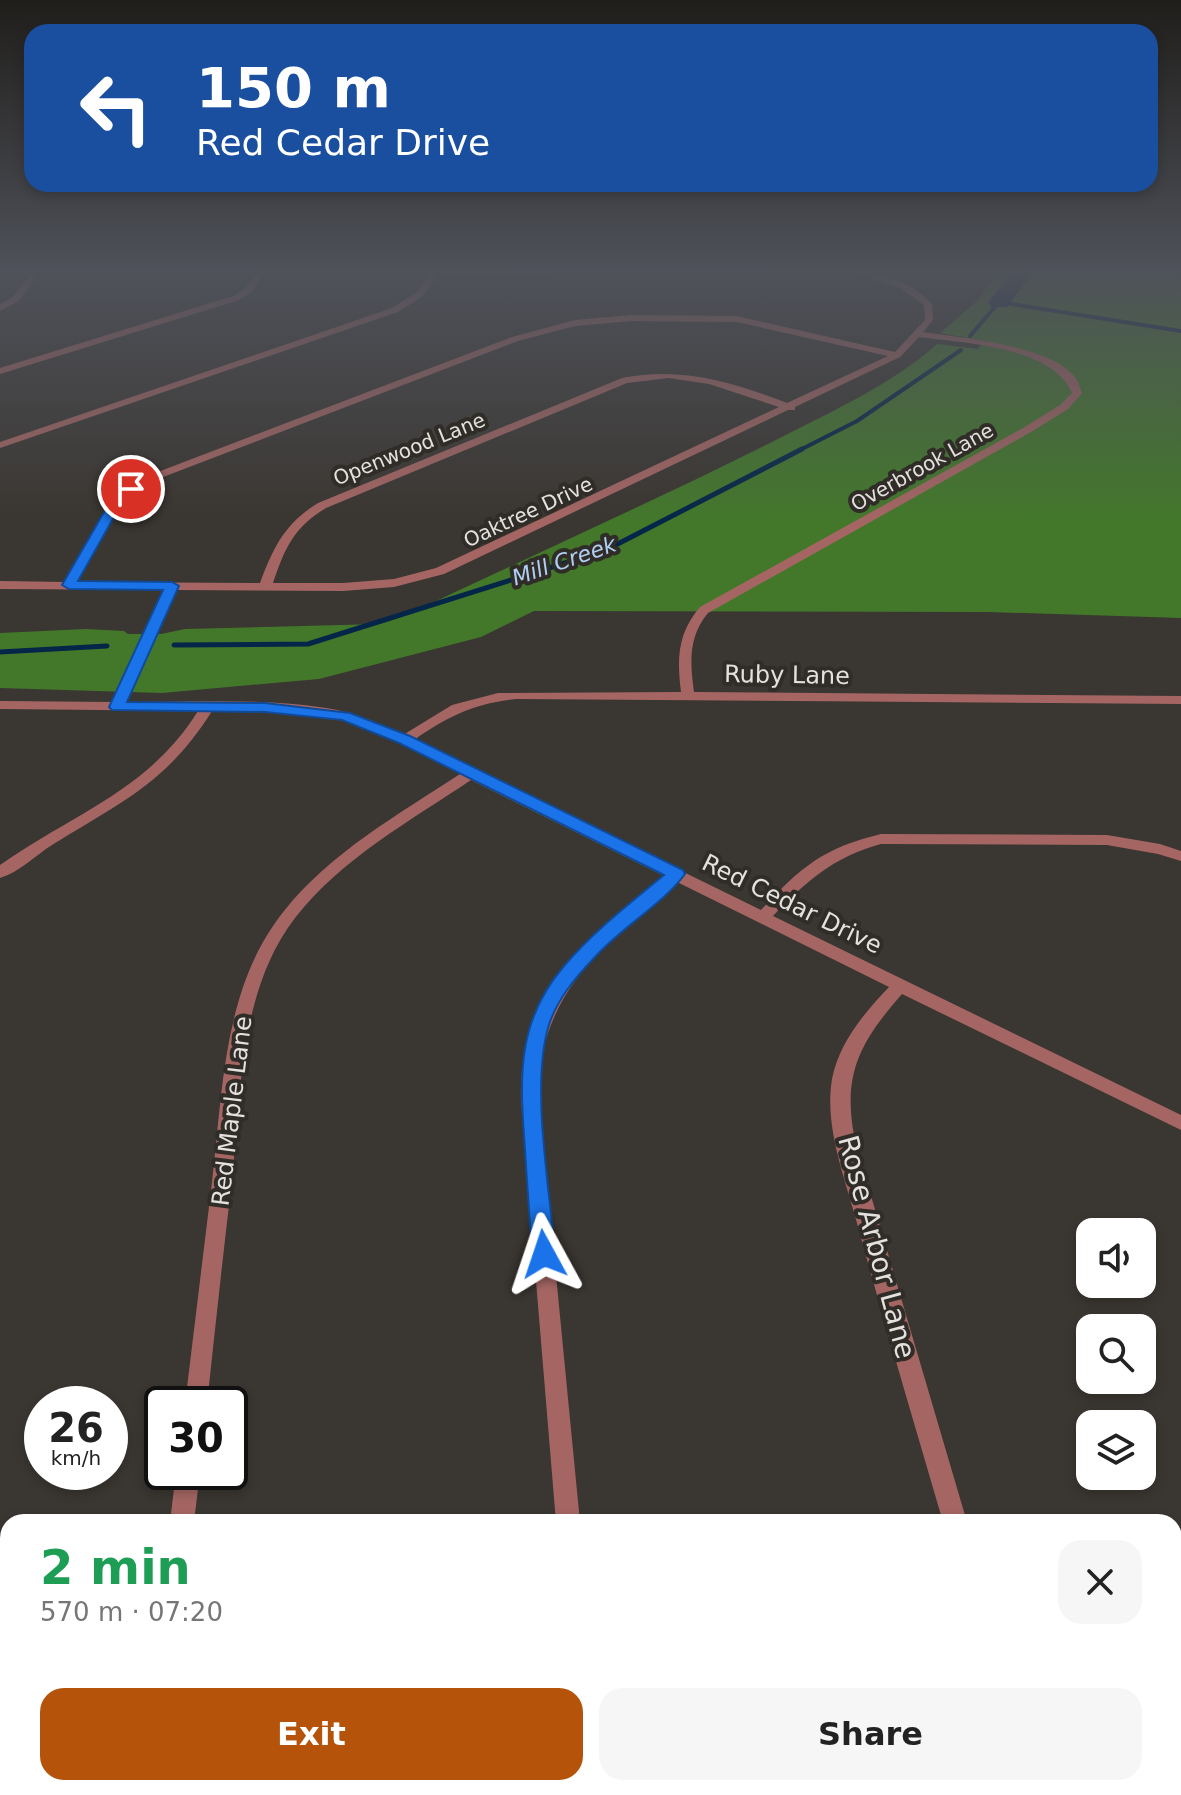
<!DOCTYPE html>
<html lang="en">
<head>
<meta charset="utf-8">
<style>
	:root { --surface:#fff; --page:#f6f6f6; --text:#222; --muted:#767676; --accent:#b45309 }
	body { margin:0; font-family:"DejaVu Sans",sans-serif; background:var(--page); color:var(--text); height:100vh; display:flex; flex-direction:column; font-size:30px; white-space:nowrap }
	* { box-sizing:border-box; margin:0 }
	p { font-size:26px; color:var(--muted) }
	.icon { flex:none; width:44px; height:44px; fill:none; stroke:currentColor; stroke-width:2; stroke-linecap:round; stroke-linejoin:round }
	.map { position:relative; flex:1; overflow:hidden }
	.side { position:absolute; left:0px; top:1514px; width:1182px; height:282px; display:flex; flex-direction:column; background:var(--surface); border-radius:24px 24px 0 0; box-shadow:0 4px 12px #0003 }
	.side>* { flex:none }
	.guide { position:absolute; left:24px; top:24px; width:1134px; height:168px; border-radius:24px; box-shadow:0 4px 12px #0003; background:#1a4fa0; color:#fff; overflow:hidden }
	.fabs { position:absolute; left:1076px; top:1218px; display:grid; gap:16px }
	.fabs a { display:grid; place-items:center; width:80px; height:80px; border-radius:16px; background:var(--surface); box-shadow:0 4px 12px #0003; font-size:40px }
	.speed { position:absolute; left:24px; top:1386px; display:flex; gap:16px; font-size:40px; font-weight:700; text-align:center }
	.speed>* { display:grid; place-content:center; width:104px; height:104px; border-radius:50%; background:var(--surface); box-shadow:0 4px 12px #0003; line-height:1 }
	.speed small { font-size:20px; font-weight:400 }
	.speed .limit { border:4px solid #111; border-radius:12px; background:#fff; color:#111 }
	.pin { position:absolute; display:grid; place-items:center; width:68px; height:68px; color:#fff; margin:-34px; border:4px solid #fff; border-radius:50%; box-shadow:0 2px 8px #0007 }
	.me { position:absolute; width:88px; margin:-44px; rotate:355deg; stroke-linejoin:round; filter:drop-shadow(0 0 6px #0008) }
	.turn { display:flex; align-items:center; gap:28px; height:168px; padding:0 40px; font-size:36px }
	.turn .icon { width:104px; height:104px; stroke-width:2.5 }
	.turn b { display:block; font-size:56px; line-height:68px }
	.round { display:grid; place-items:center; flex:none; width:84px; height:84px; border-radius:24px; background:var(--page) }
	.head { display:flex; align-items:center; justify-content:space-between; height:136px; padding:0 40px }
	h1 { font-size:48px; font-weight:800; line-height:60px; color:#1e9e55 }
	.action { display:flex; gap:16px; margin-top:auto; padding:16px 40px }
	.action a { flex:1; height:92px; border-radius:24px; background:var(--accent); color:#fff; font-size:32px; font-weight:800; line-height:92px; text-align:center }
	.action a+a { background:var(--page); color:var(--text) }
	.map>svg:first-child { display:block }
	.forest { fill:#43782b }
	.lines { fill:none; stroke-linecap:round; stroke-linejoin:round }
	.stream-far1 { stroke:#052648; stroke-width:4 }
	.stream { stroke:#052648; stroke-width:5 }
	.river { fill:#052648; fill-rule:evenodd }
	.street { fill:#a56663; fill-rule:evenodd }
	.route { fill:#1a73e8; stroke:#114b97; stroke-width:2 }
	.labels { text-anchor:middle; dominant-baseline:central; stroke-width:8; stroke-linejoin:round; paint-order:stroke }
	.far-street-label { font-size:20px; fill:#e4e1de; stroke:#302c27 }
	.far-water-label { font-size:22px; font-style:italic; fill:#b0cff3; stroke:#302c27 }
	.street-label { font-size:24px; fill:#e4e1de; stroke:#302c27 }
	.near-street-label { font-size:28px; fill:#e4e1de; stroke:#302c27 }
</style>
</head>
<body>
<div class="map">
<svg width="1181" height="1795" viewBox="0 0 1181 1795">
	<rect width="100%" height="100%" fill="#3a3631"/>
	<path class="forest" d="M999 271H1181V618L988 612 534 611 481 637 319 679 162 693 0 688V633L86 629 124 631 128 634H161L185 629 380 624 407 615C528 557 650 503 770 443 824 415 892 385 937 344L978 349 985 341 940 333 977 301Z"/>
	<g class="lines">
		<g class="stream-far1">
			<path d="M970 336 999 302 1181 331"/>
			<path d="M798 451 857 421 961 350"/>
		</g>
		<g class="stream">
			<path d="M174 645 308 644 606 550 802 449"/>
			<path d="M0 652 107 646"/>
		</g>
		<path class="river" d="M1013 271H1034L1007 307H991L988 302Z"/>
		<g class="street">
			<path d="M32 271H40L19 301 0 311V304L13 297Z"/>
			<path d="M256 271H264L252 292 239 300 0 374V368L233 296 246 288Z"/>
			<path d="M424 271H559L518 277 438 274 423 296 398 312 0 448V442L392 308 417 292 430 274Z"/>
			<path d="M850 271C880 271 911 281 932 304L933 320 923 332C962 338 1048 345 1074 376 1078 380 1080 388 1082 393L1068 409 1031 432 708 613C688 637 690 663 694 692L1181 696V704L516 699C475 703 446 717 414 740L761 910C801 867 823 848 881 834L1107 835 1160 844 1181 851V861L1158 854 1107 845 881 844C835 856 805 882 773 916L1181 1115V1130L902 994C858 1044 841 1077 856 1145L967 1522H943C914 1422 884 1323 857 1223 845 1178 824 1127 832 1079 839 1043 864 1013 889 987L677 882C606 940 534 999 539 1100L580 1522H556L521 1100C517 999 592 934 664 876L471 780C410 821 341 859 295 918 239 991 241 1093 232 1180 223 1255 215 1329 207 1404H185C194 1330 203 1256 212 1182 223 1089 223 987 284 911 330 853 399 814 460 774 417 753 376 729 329 717 292 708 249 711 212 711 167 783 121 802 52 845 36 855 18 873 0 878V865C74 813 148 791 198 711L0 709V701L113 702 164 590 0 589V581L65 582 109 505 118 494 142 478 512 337 575 320 632 315 737 316 895 352 925 320 924 305 900 288ZM632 321 737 322 888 356 787 403C733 382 680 366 622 378L318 503C285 523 273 548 260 583L77 582 118 508 126 498 150 482 518 341 575 326ZM919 337C963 343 1052 346 1072 393L1060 405 1023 428 700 607C677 634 677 659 681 692L498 693 452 705 403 735C379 723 353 712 326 708 261 698 192 702 126 702L176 590 343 591 394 587 444 574 788 410H795V407L900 357ZM669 378 709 384 779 407 436 568 394 579 343 583H273C285 548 293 528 326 508L627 383Z"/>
			<path d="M176 1472H200L194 1522H170Z"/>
			<path d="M137 1788H165L164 1795H136Z"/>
			<rect x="577" y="1788" width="28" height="7"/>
			<path d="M1017 1788H1045L1047 1795H1019Z"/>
		</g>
	</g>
	<linearGradient id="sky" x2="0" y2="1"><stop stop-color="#201e1b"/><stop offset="0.52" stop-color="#4f525a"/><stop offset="1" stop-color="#4f525a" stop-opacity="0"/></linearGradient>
	<rect width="1181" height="522" fill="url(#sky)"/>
	<path class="route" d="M131 485 137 489 119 508 78 581 172 582 179 586 127 702 265 703 350 713 410 736 683 870 685 874C664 903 621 928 595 957 576 977 556 1000 548 1028 531 1088 550 1190 555 1254L552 1261 544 1264 536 1261 532 1254C530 1219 527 1185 525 1150 520 1080 515 1023 564 966 594 931 629 904 664 875L399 743 342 720 265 712 112 710 109 707 163 590 69 589 62 585 107 507Z"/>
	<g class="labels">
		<g class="far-street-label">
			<text transform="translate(409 449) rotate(-22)">Openwood Lane</text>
			<text transform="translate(922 467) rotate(-29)">Overbrook Lane</text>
			<text transform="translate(528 512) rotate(-25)">Oaktree Drive</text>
		</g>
		<g class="far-water-label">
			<text transform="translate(564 561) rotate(-19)">Mill Creek</text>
		</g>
		<g class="street-label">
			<text transform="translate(787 675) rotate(1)">Ruby Lane</text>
			<text transform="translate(792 904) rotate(26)">Red Cedar Drive</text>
			<text transform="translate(232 1111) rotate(-83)">Red Maple Lane</text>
		</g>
		<g class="near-street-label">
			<text transform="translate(877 1247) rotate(75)">Rose Arbor Lane</text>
		</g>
	</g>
</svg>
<div class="fabs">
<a><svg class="icon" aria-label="sound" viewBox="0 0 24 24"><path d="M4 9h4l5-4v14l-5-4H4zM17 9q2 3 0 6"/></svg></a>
<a><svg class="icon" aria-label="search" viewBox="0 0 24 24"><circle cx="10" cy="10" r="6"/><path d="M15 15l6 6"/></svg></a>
<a><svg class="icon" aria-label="layers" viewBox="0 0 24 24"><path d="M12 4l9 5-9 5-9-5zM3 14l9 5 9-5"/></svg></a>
</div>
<div class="speed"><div>26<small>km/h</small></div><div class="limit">30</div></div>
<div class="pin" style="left:131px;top:489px;background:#d93025"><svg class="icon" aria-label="arrive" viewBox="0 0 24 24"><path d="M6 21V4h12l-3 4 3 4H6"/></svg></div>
<svg class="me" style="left:544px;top:1254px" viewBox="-20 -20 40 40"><path d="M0-17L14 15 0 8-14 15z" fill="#1a73e8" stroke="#fff" stroke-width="4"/></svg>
<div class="guide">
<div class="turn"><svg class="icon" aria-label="left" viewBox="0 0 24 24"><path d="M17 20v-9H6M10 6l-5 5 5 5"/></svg><div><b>150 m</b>Red Cedar Drive</div></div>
</div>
<section class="side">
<div class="head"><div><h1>2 min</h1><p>570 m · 07:20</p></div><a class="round"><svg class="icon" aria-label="close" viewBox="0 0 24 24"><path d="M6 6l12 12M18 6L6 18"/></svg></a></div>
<div class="action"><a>Exit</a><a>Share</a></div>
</section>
</div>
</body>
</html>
